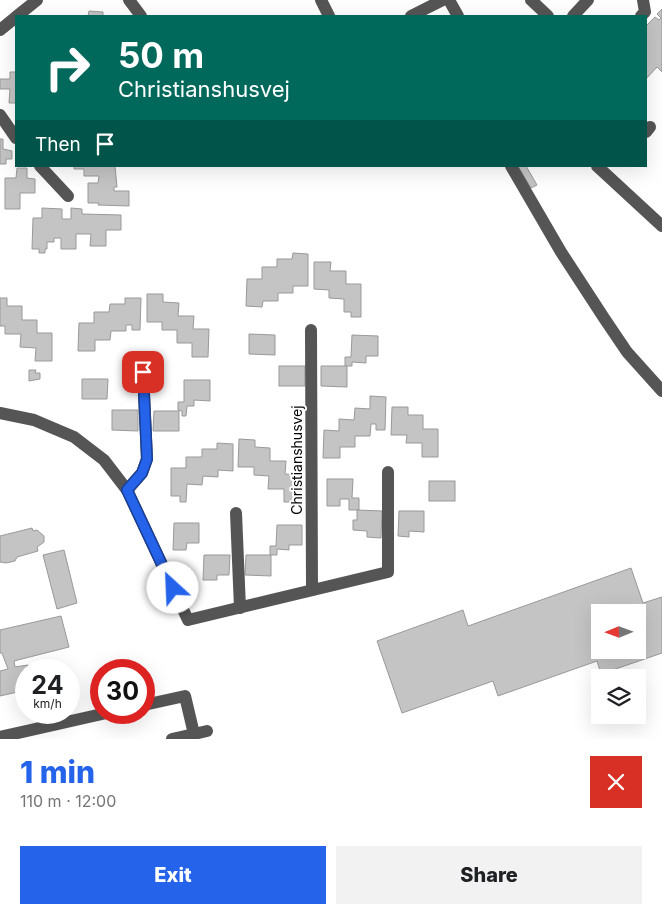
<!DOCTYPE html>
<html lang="en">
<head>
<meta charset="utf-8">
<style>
	:root { --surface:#fff; --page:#f2f2f2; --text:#202124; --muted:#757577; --accent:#2563eb }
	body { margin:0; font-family:Inter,sans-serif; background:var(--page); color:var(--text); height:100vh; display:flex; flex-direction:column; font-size:19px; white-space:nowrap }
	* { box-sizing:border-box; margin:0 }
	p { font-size:16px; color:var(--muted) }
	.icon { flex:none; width:28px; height:28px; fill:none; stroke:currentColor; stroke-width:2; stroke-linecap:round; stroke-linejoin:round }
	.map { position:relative; height:739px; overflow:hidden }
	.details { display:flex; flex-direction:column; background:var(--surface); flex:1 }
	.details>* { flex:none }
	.banner { position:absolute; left:15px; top:15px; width:632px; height:152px; border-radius:0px; box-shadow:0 5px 20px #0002; background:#00695c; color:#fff; overflow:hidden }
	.needle { width:32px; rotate:269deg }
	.controls { position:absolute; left:591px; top:604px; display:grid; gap:10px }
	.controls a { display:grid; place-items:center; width:55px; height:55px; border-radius:0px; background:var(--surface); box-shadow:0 5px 20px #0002; font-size:25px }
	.speed { position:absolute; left:15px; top:659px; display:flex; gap:10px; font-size:25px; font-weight:700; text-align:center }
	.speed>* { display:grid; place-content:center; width:65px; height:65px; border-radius:50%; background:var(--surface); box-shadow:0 5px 20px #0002; line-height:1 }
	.speed small { font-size:12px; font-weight:400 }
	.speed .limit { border:8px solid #d22; background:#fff; color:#111 }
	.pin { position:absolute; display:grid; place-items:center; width:42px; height:42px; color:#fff; margin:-21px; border-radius:10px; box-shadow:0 2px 8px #0006 }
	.me { position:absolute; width:55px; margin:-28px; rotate:335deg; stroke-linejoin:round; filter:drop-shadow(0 0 4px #0008) }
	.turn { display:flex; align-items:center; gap:18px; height:105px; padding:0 20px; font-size:22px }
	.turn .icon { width:65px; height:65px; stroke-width:2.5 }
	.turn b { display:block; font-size:35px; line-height:42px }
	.then { display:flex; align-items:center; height:48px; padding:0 20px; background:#0003; gap:10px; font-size:19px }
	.round { display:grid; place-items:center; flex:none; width:52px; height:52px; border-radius:0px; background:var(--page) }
	.head { display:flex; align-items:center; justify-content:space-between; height:85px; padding:0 20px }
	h1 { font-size:30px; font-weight:800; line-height:38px; color:var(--accent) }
	.primary-button { display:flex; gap:10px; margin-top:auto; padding:10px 20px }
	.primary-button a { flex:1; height:58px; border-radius:0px; background:var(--accent); color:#fff; font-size:20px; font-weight:800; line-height:58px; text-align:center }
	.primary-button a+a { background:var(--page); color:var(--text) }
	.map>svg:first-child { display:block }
	.building { fill:#c4c4c4; stroke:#999; fill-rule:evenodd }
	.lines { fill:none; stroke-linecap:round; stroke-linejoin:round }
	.minor { stroke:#555; stroke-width:12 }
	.route-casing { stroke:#184099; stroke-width:12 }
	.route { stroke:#2563eb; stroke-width:9 }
	.labels { text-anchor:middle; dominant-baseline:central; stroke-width:4; stroke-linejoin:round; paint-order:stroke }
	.street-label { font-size:14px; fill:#000; stroke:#fff }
</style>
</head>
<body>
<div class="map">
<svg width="662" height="739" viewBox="0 0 662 739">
	<rect width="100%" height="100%" fill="#fff"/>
	<g class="building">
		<path d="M662 9V72L657 67 646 79V26L655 17 659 20 661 18 657 14Z"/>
		<path d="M89 11 103 12V16H88Z"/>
		<path d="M10 72H16V103H9L10 89H0V79H10Z"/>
		<path d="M0 139H3V149L12 151V159H6V164H0Z"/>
		<path d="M74 166H115L117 187H114V191H129V206L98 205 99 203H88V183H98L99 176H84V169H74Z"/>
		<path d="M518 166H526L537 185 531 188Z"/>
		<path d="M17 168H27V178L35 179V193H20V209H5V178H16Z"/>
		<path d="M42 208 62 209V219H71V208L82 209V214L121 215V230H106V246H90L91 234H76V249H61V238H54V242H47V249H45V253H39V249H32L33 218H42Z"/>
		<path d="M293 253 308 254V286H293V293H278V301H263L262 307 246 306 247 279H262V267H277V259H292Z"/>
		<path d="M314 262H331L330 271H346V284H361V317H351V312H344V299L329 298V290L314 289Z"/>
		<path d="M147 294H163V302L179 303 178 316H194L193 329H209L208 357H192V343H177V330H162V322H147Z"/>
		<path d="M0 298H7V306H22V320H37V333H52V361H35L36 348 20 347 21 334H5V326H0Z"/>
		<path d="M125 298H141L140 330H132V325H126V331H111L110 340H95V351H78L79 323H94V312H109L110 304H125Z"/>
		<path d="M249 334 275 335V355L249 354Z"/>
		<path d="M352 335 378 336V356H366V363L352 362V366H345V357H351Z"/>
		<rect x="279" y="366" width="26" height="20"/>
		<path d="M321 366H347V387L321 386Z"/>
		<path d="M29 370H36L35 373H40V379L29 381Z"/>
		<path d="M82 379H108L107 399H82Z"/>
		<path d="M184 380H210V401L194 400V406H187L186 416H182V411L178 410V402H184Z"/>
		<path d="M370 396 386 397 385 430H376V424H371L370 436H355V447H340V458H323L324 430 339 431V419L354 420 355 408 370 409Z"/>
		<path d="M392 407H408V415H423V429H438V457H422V443H406L407 435H391Z"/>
		<path d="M112 410H138V431L112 430Z"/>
		<path d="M154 411H179V431H153Z"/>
		<path d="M239 439 255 440V447L270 448V461H286L285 474 301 475 300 502H284V489H268L269 476 254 475V467H238Z"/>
		<path d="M217 443 233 444V471L218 470V477L203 476 202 485 187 484 186 502H180V496H171V468H186V457H202V449H217Z"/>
		<path d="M327 479H353L352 498H359V510H349V499H340V506H327Z"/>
		<rect x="429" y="481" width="26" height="20"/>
		<path d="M357 510 382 511 381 538 367 537V531L353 530V520H357Z"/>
		<path d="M399 511H424V532L409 531V537L398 536Z"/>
		<path d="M174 523H199V543H187L186 550H173Z"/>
		<path d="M277 525H302V545H289V550L277 549V555H270V546H276Z"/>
		<path d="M32 528 33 531 37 530 44 536V542L37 547 38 551 17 557 15 561 6 563 0 562V536Z"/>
		<path d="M64 550 77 603 57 609 43 555Z"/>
		<path d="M204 555H230L229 575H217V580H203Z"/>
		<path d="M246 555H271V576L245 575Z"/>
		<path d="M631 568 643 603 662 597V653L601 674 597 661 498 696 493 681 402 713 377 641 463 610 468 626ZM600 612H638V650H600Z"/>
		<path d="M61 616 69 647 14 661 15 667 28 665 30 670H26V690L0 696V671L8 669 2 653H0V630Z"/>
	</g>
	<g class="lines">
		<g class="minor">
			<path d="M129 0 141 16"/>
			<path d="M321 0 329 16"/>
			<path d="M449 0 458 16"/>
			<path d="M531 0 548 16"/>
			<path d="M17 16 37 0"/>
			<path d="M411 16 443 0"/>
			<path d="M573 16 588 0"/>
			<path d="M641 16 645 12 643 0"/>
			<path d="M0 30 16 17"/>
			<path d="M0 115 16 138"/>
			<path d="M646 132 650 127"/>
			<path d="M40 166 68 196"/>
			<path d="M511 166 561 252 604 318 627 352 662 391"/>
			<path d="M597 166 662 226"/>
			<path d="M311 330 312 590"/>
			<path d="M0 413 34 420 74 437 104 460 127 490 188 620 388 572V472"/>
			<path d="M127 490 142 473 147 459 143 372"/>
			<path d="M236 513 240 608"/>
			<path d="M144 705 185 696 194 734"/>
			<path d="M0 737 111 712"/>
			<path d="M172 739 207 731"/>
		</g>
	</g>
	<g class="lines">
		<g class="route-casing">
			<path id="route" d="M143 372 147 459 142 473 127 490 173 588"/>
		</g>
		<use href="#route" class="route"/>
	</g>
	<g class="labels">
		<g class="street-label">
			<text transform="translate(296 460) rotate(-90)">Christianshusvej</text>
		</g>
	</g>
</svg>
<div class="controls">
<a><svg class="needle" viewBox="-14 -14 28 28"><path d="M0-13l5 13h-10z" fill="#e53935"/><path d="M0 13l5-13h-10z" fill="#757577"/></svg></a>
<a><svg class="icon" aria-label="layers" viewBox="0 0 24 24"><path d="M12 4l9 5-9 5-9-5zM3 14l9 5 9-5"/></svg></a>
</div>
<div class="speed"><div>24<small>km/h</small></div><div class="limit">30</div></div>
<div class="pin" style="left:143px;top:372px;background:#d93025"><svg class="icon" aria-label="arrive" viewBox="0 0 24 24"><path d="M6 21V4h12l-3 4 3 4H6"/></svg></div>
<svg class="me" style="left:173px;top:588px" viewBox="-20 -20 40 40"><circle r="19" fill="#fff"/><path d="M0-13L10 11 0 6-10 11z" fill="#2563eb"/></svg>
<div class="banner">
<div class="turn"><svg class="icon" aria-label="right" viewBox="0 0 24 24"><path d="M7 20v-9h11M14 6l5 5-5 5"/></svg><div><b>50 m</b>Christianshusvej</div></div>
<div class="then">Then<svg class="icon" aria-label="arrive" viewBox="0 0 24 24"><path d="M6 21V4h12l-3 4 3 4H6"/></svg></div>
</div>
</div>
<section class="details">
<div class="head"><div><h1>1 min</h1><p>110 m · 12:00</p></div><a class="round" style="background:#d93025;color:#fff"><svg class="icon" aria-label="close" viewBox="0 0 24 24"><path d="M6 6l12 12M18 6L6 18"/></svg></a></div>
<div class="primary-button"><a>Exit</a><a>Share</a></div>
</section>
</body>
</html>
